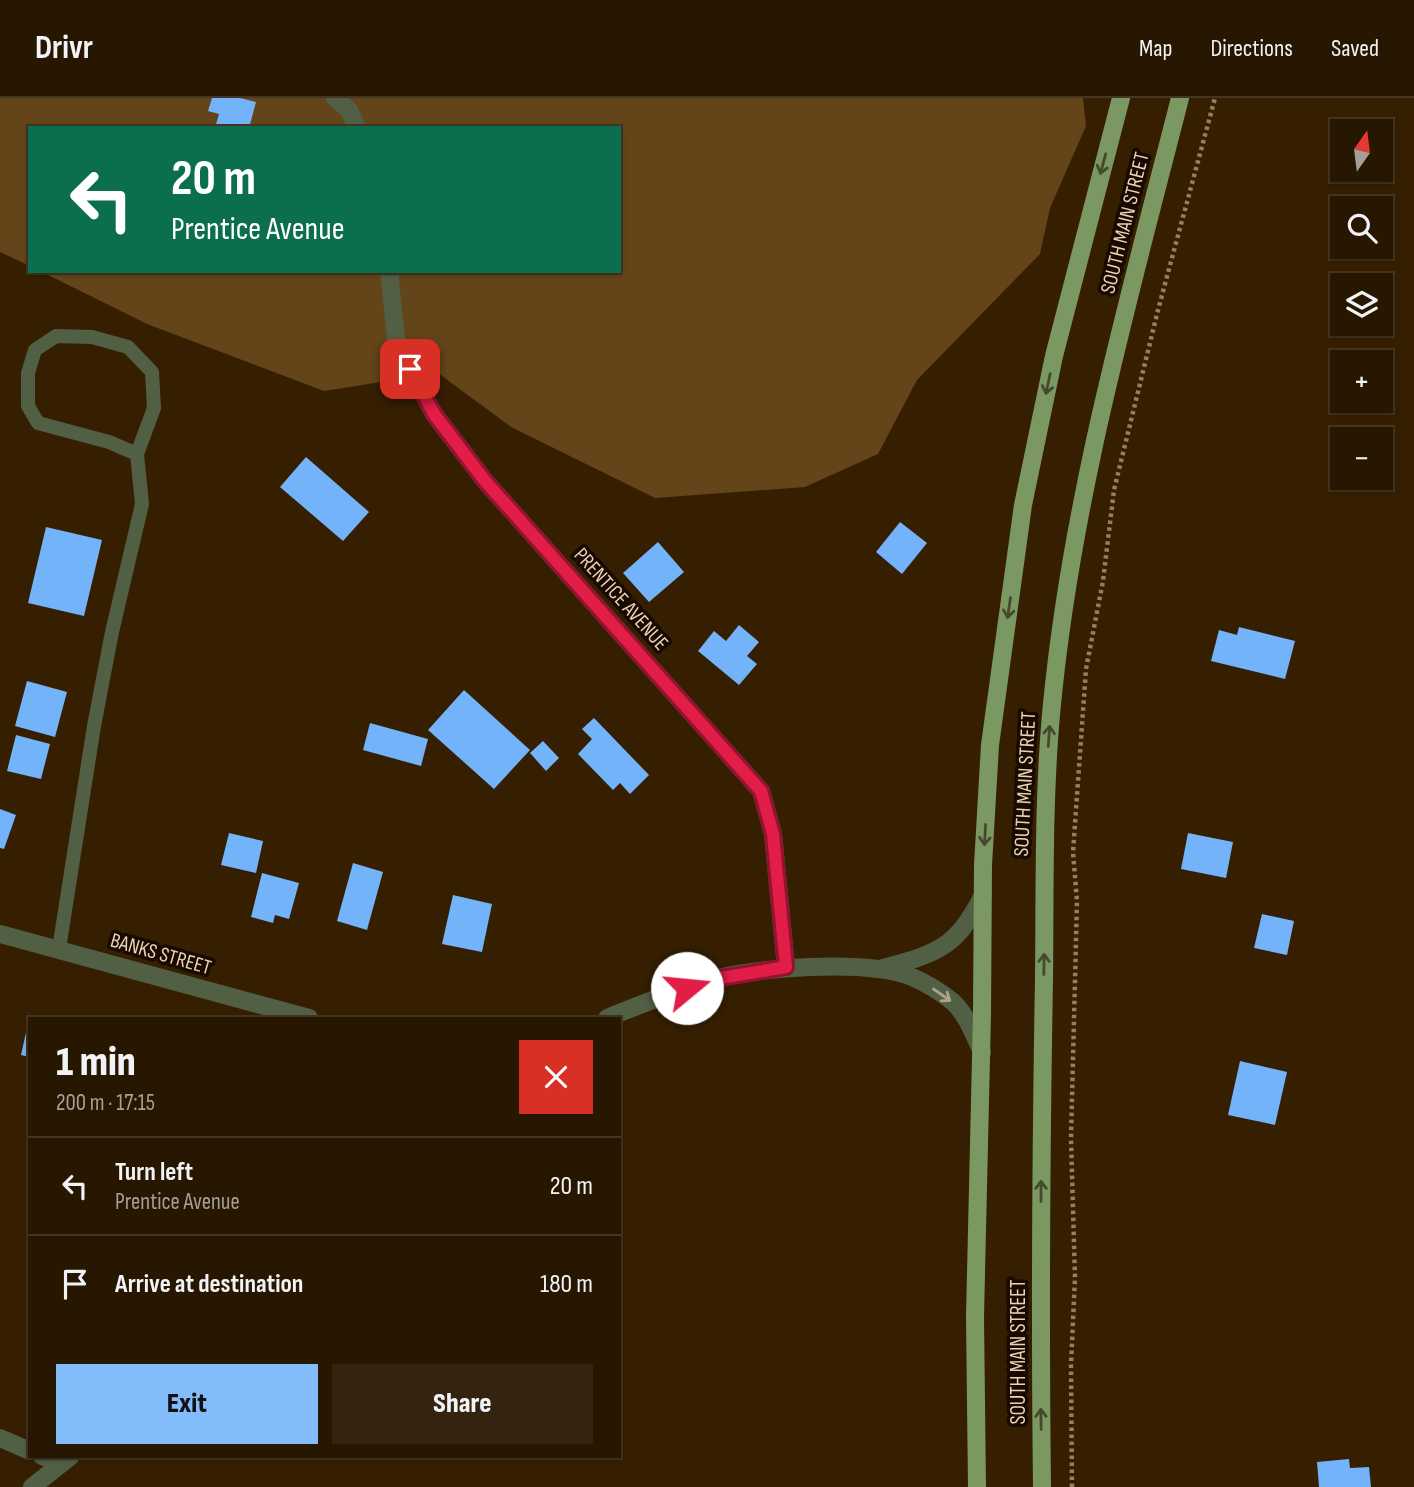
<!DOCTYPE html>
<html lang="en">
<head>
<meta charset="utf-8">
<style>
	:root { --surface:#281700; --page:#34240f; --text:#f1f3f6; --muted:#a59f99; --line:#443622; --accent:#83bcfb }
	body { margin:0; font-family:"Sofia Sans Condensed",sans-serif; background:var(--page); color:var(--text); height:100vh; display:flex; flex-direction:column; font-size:26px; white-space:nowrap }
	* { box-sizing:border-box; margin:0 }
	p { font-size:23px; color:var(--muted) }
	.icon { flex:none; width:38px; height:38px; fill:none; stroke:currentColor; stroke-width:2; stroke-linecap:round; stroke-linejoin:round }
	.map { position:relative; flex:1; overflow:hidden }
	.panel { position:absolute; left:28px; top:919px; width:593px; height:441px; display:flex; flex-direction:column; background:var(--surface); border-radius:0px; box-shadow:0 2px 5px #0004,0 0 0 2px var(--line) }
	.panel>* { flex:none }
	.banner { position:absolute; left:28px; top:28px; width:593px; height:147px; border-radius:0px; box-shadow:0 2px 5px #0004,0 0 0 2px var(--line); background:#0b6e4f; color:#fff; overflow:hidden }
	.needle { width:46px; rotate:14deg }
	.controls { position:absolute; left:1330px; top:21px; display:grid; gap:14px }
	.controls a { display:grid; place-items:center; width:63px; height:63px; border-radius:0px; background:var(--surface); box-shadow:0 2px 5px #0004,0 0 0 2px var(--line); font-size:35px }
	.pin { position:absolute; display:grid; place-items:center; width:60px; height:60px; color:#fff; margin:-30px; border-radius:14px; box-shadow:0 4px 10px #0006 }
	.me { position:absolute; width:77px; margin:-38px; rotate:73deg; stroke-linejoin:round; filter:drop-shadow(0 0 5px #0008) }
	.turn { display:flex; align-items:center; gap:24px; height:147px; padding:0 28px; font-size:32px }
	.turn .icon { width:91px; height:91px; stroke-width:2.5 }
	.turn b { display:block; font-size:49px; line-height:60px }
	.round { display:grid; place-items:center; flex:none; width:74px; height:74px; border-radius:0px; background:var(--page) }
	.summary { display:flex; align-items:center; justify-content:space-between; height:119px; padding:0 28px }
	h1 { font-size:42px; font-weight:800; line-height:52px }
	.button { display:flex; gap:14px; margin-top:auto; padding:14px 28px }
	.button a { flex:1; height:80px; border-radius:0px; background:var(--accent); color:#111; font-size:28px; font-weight:800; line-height:80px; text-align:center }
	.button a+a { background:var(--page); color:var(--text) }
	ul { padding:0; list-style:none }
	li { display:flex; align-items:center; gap:21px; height:98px; padding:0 28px; border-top:2px solid var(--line) }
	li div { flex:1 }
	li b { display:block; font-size:26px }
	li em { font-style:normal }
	header { display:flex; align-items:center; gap:42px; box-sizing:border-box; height:98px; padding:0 35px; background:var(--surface); border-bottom:2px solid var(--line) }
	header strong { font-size:33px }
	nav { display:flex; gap:38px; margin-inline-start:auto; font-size:24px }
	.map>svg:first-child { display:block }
	.green { fill:#644419 }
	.building { fill:#72b3f9 }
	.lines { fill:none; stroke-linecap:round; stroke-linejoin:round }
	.path { stroke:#967e5f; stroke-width:4.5; stroke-dasharray:3.5 3.5; stroke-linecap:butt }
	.service { stroke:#515f45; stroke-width:14 }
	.minor { stroke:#515f45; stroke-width:18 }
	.tertiary { stroke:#515f45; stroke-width:18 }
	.primary { stroke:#7b9863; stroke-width:18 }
	.oneway { stroke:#454a2d }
	.oneway2 { stroke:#ada488 }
	.route-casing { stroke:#92132f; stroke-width:18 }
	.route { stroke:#e11d48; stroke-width:12 }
	.labels { text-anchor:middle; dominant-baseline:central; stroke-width:7; stroke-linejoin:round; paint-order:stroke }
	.street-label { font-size:21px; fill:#ebd2b4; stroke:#180a00 }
</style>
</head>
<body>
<header>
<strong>Drivr</strong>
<nav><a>Map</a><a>Directions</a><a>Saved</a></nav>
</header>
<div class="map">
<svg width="1414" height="1389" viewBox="0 0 1414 1389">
	<rect width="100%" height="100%" fill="#361f00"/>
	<path class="green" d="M0 0H1083L1086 28 1050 110 1040 156 917 282 878 356 805 389 655 400 511 329 438 275 324 293 147 226 40 173H620V30H30V168L0 154Z"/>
	<g class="building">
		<path d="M212 0H240L256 4 249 30H215L219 16 208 13Z"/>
		<path d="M306 359 369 414 343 443 280 389Z"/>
		<path d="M900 424 927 445 902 476 876 454Z"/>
		<path d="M46 429 102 442 84 518 28 505Z"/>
		<path d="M658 444 684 474 649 504 623 475Z"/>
		<path d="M739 527 759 544 747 558 757 566 739 587 698 553 714 533 726 543Z"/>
		<path d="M1239 529 1295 543 1285 581 1211 563 1219 532 1237 537Z"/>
		<path d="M27 583 67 594 55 639 15 628Z"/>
		<path d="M464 592 530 652 494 691 428 632Z"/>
		<path d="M594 620 649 677 630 696 620 685 613 692 578 656 592 641 582 631Z"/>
		<path d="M370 625 428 641 421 668 363 652Z"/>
		<path d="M16 637 50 646 41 681 7 673Z"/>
		<path d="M543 643 559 660 546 673 530 655Z"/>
		<path d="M0 711 16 717 4 751 0 750Z"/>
		<path d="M229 735 263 743 256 775 221 767Z"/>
		<path d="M1188 735 1233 744 1226 780 1181 771Z"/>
		<path d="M353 765 383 774 367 832 337 823Z"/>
		<path d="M262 775 299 785 289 821 275 817 273 825 251 819Z"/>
		<path d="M453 797 492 806 482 854 442 846Z"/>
		<path d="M1262 816 1294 823 1287 857 1254 850Z"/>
		<path d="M29 921H30V959L21 957Z"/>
		<path d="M1240 963 1287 974 1275 1027 1228 1017Z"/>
		<path d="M1349 1361 1350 1370 1369 1369 1371 1389H1319L1317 1364Z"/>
	</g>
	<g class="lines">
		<path class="path" d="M1072 1389 1071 1267 1075 1180 1071 1041 1077 803 1073 754 1086 571 1103 483 1114 392 1158 212 1215 0"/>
		<path class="service" d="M59 851 94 628 112 534 142 406 137 356 109 344 38 325 28 308V275L35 252 56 238 92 239 128 249 152 274 154 310 137 356"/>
		<g class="minor">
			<path d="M335 0 349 12 357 30"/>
			<path d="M389 173 397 249 434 316 485 383 761 693 773 736 786 869"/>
			<path d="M0 836 309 920"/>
			<path d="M0 1340 30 1353"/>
			<path d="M42 1358 61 1366"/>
		</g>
		<g class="tertiary">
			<path d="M883 870C938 855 956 850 983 797"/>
			<path d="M607 920C640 907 673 893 707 883 753 869 867 861 912 879 926 885 941 894 953 904 967 917 974 937 982 954"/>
			<path d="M32 1389 71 1358"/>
		</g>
		<g class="primary">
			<path d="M977 1389 975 1219 982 916 983 767 990 647 1023 407 1054 258 1121 0"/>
			<path d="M1042 1389C1040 1220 1041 1051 1044 881 1045 789 1043 698 1052 606 1072 400 1129 200 1180 0"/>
		</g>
	</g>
	<defs><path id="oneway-shaft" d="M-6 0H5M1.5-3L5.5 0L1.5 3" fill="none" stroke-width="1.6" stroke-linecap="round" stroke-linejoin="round" transform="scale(1.75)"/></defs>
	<g class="oneway">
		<use href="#oneway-shaft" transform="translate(1103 66) rotate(105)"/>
		<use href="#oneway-shaft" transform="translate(1048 286) rotate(102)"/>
		<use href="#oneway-shaft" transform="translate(1009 510) rotate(98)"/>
		<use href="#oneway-shaft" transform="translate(1049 638) rotate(-86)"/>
		<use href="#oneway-shaft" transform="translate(985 737) rotate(93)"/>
		<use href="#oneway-shaft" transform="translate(1044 866) rotate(-89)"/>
		<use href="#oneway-shaft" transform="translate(1041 1093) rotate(-90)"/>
		<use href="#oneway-shaft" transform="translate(1041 1321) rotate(-91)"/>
	</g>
	<use class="oneway2" href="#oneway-shaft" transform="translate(942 897) rotate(35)"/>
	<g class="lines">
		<g class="route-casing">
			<path id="route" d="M410 271 434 316 485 383 761 693 773 736 786 869 709 882 687 890"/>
		</g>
		<use href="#route" class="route"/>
	</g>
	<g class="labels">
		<g class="street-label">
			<text transform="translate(1125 125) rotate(-76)">SOUTH MAIN STREET</text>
			<text transform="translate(621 501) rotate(48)">PRENTICE AVENUE</text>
			<text transform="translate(1025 686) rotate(-87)">SOUTH MAIN STREET</text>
			<text transform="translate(161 856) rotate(16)">BANKS STREET</text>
			<text transform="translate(1018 1254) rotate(-90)">SOUTH MAIN STREET</text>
		</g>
	</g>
</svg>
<div class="controls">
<a><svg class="needle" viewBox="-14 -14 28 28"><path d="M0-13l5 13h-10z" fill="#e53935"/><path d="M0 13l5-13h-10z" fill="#a59f99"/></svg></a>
<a><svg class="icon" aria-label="search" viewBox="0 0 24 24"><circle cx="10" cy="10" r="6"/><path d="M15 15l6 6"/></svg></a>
<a><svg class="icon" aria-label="layers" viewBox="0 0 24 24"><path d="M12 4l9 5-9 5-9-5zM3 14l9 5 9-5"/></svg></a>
<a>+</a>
<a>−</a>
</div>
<div class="pin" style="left:410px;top:271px;background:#d93025"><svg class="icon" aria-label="arrive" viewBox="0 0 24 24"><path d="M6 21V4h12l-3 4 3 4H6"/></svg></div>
<svg class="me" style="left:687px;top:890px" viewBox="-20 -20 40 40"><circle r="19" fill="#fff"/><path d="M0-13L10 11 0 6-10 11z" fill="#e11d48"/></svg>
<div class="banner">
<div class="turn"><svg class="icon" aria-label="left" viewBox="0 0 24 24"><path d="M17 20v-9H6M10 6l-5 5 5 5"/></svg><div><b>20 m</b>Prentice Avenue</div></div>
</div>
<section class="panel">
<div class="summary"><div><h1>1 min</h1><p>200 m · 17:15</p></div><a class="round" style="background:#d93025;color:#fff"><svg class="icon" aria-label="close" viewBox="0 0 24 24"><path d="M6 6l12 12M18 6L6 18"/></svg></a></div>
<ul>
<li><svg class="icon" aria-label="left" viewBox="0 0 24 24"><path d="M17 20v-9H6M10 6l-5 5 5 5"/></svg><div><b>Turn left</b><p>Prentice Avenue</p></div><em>20 m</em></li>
<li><svg class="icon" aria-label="arrive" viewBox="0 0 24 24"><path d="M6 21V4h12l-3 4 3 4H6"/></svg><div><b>Arrive at destination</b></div><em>180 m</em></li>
</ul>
<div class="button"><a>Exit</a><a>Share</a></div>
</section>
</div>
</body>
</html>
